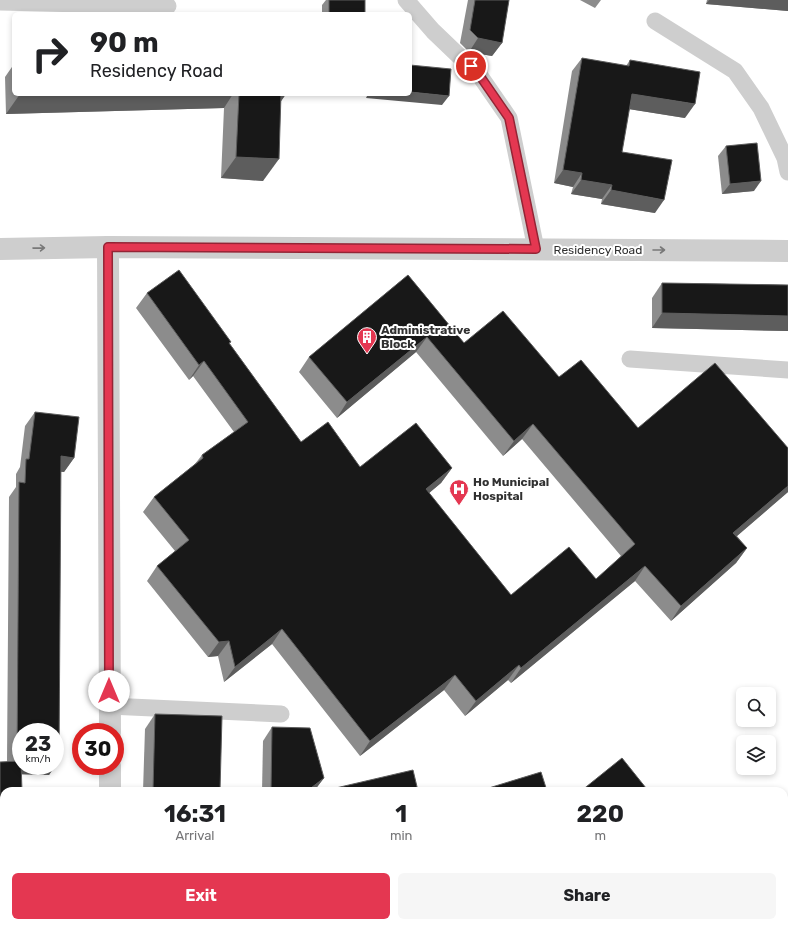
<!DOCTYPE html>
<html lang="en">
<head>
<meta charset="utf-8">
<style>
	:root { --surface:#fff; --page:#f6f6f6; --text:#202124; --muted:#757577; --accent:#e43751 }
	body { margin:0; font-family:Rubik,sans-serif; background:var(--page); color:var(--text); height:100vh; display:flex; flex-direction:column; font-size:15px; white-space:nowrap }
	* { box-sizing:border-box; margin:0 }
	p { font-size:13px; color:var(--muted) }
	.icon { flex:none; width:22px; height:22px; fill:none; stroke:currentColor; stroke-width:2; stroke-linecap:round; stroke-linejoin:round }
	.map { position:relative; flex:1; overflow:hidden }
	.drawer { position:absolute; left:0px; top:787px; width:788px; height:140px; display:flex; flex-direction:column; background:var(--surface); border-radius:12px 12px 0 0; box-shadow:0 2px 6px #0003 }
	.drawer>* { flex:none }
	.hud { position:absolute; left:12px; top:12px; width:400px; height:84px; border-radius:6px; box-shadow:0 2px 6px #0003; background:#fff; color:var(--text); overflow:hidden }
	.fabs { position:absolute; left:736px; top:687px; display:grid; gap:8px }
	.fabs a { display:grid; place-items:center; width:40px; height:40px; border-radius:6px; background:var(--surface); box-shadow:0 2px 6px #0003; font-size:20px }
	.speed { position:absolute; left:12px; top:723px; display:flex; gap:8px; font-size:20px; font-weight:700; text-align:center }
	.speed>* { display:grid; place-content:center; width:52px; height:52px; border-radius:50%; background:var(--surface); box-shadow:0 2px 6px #0003; line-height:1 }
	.speed small { font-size:10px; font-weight:400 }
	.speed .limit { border:6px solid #d22; background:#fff; color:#111 }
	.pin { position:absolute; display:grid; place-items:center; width:34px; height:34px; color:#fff; margin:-17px; border:2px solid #fff; border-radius:50%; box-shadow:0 1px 4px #0007 }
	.me { position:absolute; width:44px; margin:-22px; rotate:0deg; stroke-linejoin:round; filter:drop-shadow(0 0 3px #0008) }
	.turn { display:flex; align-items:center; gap:14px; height:84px; padding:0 12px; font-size:18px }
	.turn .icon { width:52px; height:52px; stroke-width:2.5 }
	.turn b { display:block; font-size:28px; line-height:34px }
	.eta { display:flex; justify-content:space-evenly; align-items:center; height:68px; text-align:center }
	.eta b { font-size:24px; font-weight:700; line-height:28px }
	.button { display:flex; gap:8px; margin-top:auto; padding:8px 12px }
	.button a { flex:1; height:46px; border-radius:6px; background:var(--accent); color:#fff; font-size:16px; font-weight:700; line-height:46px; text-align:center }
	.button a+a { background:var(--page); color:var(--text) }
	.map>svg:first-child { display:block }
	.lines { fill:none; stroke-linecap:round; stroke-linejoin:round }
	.service { stroke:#cecece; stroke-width:17 }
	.minor { stroke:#cecece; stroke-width:22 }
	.wall { fill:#8c8c8c }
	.shaded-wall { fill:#5d5d5d }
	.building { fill:#181818; stroke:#5d5d5d }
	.oneway { stroke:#787878 }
	.route-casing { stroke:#942435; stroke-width:10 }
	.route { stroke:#e43751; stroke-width:7 }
	.labels { text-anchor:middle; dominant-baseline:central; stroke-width:4; stroke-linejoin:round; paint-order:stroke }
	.street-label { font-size:12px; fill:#313131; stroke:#fff }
	.poi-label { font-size:12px; font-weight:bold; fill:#313131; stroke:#fff; text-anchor:start }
</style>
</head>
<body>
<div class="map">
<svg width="788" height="927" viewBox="0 0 788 927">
	<rect width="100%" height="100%" fill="#fff"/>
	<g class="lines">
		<g class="service">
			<path d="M406 0 433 31 480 76 509 118 536 249"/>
			<path d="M0 2 168 6"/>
			<path d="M655 21 735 71 761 108 785 158 788 172"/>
			<path d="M630 359 788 370"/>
			<path d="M109 706 281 714"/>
		</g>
		<g class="minor">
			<path d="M108 247 110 732"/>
			<path d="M0 249 108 247 788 251"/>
			<path d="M110 766V791"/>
			<path d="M0 853H4"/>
			<path d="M116 923V927"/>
		</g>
	</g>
	<g class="wall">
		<path d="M326 0H365V14H322V5Z"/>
		<path d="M468 0H509L502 43 492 56 469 52 460 43Z"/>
		<path d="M580 0H601L595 8Z"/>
		<path d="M707 0H788V11L706 4Z"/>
		<path d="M582 58 626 66 630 60 685 118 629 109 622 152 655 213 601 204 602 199 571 194 573 187 554 183 572 71Z"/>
		<path d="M14 64V94H286L281 101 263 181 221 178 224 108 6 114 5 77Z"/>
		<path d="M726 146 754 191 722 194 718 156Z"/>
		<path d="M408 275 464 343 559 377 638 428 788 448V492L737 536 747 548 736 563 671 621 635 581 511 683 508 680 465 716 444 690 360 756 272 644 224 682 218 656 208 657 147 581 157 566 175 551 143 512 154 497 195 464 202 455 234 432 193 376 189 380 136 308 147 293 230 344 301 442 360 467 452 468 441 483 429 493 511 595 596 579 621 556 522 439 503 456 416 352 337 418 299 372 309 357Z"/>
		<path d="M662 283 788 285V331L652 328V298Z"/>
		<path d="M35 412 74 458 64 472H61L21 766H55L49 775 21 774 4 791V820H0L7 762 9 497 16 487V474L20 467 25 426Z"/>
		<path d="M155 714 220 791H143L145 729Z"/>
		<path d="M272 727 324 778 314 791H262L263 741Z"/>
		<path d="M153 923H279L278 927H154Z"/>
		<path d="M624 923H784L788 927H624Z"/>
	</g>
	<g class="shaded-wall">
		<path d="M709 0H788V11L706 4Z"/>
		<path d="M478 38 502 43 492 56 469 52Z"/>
		<path d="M410 92 449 96 442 105 366 98 368 94H410Z"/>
		<path d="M20 94H233L224 108 6 114Z"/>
		<path d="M275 94H286L277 107Z"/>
		<path d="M353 94H367L366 95Z"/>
		<path d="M632 94 695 104 685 118 622 108Z"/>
		<path d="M236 157 279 159 263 181 221 178Z"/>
		<path d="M563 170 582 173 573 187 554 183Z"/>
		<path d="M581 180 612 185 602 199 571 194Z"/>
		<path d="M761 181 754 191 722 194 730 184Z"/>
		<path d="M611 190 664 200 655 213 601 204Z"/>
		<path d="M662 313 788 316V331L652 328Z"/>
		<path d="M427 337 416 352 337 418 347 402Z"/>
		<path d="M204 361 193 376 189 380 199 365Z"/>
		<path d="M533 424 522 439 503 456 514 441Z"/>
		<path d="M61 456 74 458 64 472 51 470Z"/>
		<path d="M452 468 441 483 416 504 426 489Z"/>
		<path d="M788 486V492L723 548 733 533Z"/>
		<path d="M747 548 736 563 671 621 681 606Z"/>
		<path d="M645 566 635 581 511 683 521 668Z"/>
		<path d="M282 629 272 644 224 682 235 667Z"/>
		<path d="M229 641 218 656 208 657 219 642Z"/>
		<path d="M519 665 508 680 465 716 476 701Z"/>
		<path d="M455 675 444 690 360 756 370 741Z"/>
		<path d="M17 760H21V766H55L49 775 7 774Z"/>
		<path d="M55 760H59L55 766Z"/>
		<path d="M324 778 314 791H307Z"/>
		<rect x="0" y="806" width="4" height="14"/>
		<path d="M280 924 278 927H271Z"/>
	</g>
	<g class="building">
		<rect x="329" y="0" width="36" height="14"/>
		<path d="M475 0H509L502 43 478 38 470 30Z"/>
		<path d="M582 58 629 66 630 60 700 72 695 104 632 94 622 152 672 160 664 200 611 190 612 185 581 180 582 173 563 170Z"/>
		<path d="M410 65 451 69 449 96 410 92Z"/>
		<path d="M239 94H281L279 159 236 157Z"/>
		<path d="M757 143 761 181 730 184 726 146Z"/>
		<path d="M179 270 231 342 229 343 301 442 328 422 360 467 416 423 452 468 426 489 511 595 569 547 596 579 635 544 533 424 514 441 427 337 347 402 309 357 408 275 464 343 503 311 559 377 581 360 638 428 715 363 788 448V486L733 533 747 548 681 606 645 566 521 668 519 665 476 701 455 675 370 741 282 629 235 667 229 641 219 642 157 566 189 540 154 497 203 458 202 455 248 422 204 361 199 365 147 293Z"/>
		<path d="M662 283 788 285V316L662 313Z"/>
		<path d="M35 412 79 417 74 458 61 456 59 760H55V732H21V760H17L19 482 25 483 26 459H29Z"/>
		<path d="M155 714 222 716 220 791H153Z"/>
		<path d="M272 727 310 728 324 778 307 791H271Z"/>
		<path d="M622 758 646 788 643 791H581Z"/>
		<path d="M21 761 22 791H4V806H0V762Z"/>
		<path d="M413 770 418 791H323Z"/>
		<path d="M541 772 547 791H479Z"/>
		<path d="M785 839H788V927H635L634 923H784V849Z"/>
		<path d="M0 853H4V923H87V927H0Z"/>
		<path d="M166 923H279L280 924 271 927H244V926L239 927H167Z"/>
	</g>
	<defs><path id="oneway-shaft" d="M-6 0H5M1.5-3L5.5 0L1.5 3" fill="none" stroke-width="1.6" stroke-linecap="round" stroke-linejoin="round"/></defs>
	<g class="oneway">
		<use href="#oneway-shaft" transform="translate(39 248) rotate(-1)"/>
		<use href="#oneway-shaft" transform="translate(659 250)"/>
	</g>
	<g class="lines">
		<g class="route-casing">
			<path id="route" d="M109 691 108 247 536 249 509 118 480 76 471 66"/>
		</g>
		<use href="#route" class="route"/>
	</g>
	<defs>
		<g id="building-pin" transform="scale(1)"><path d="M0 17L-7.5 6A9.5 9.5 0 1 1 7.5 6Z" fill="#e43751" stroke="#fff"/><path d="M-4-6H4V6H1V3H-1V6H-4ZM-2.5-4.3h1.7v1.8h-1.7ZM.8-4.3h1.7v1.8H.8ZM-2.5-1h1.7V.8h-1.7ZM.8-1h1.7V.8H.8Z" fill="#fff"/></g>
		<g id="hospital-pin" transform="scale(1)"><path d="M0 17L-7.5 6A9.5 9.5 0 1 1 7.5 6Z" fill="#e43751" stroke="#fff"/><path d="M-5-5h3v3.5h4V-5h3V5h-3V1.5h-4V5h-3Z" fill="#fff"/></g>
	</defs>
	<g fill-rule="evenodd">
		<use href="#building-pin" x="367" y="337"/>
		<use href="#hospital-pin" x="459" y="489"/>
	</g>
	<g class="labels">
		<g class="street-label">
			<text x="598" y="250">Residency Road</text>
		</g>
		<g class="poi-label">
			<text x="381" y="330">Administrative<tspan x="381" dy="14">Block</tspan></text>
			<text x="473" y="482">Ho Municipal<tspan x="473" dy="14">Hospital</tspan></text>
		</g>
	</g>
</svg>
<div class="fabs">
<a><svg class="icon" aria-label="search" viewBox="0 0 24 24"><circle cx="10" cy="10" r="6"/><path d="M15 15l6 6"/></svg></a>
<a><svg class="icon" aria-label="layers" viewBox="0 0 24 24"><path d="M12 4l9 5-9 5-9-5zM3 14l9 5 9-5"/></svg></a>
</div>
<div class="speed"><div>23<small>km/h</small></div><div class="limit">30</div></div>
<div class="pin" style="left:471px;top:66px;background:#d93025"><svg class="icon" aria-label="arrive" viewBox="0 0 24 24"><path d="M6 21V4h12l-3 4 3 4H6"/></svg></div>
<svg class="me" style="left:109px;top:691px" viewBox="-20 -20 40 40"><circle r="19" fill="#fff"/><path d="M0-13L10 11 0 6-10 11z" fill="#e43751"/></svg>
<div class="hud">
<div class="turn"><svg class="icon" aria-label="right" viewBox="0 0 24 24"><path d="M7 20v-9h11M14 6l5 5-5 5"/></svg><div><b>90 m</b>Residency Road</div></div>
</div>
<section class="drawer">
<div class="eta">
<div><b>16:31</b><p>Arrival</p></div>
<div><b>1</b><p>min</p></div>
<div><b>220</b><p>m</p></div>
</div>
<div class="button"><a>Exit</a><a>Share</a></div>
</section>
</div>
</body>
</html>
